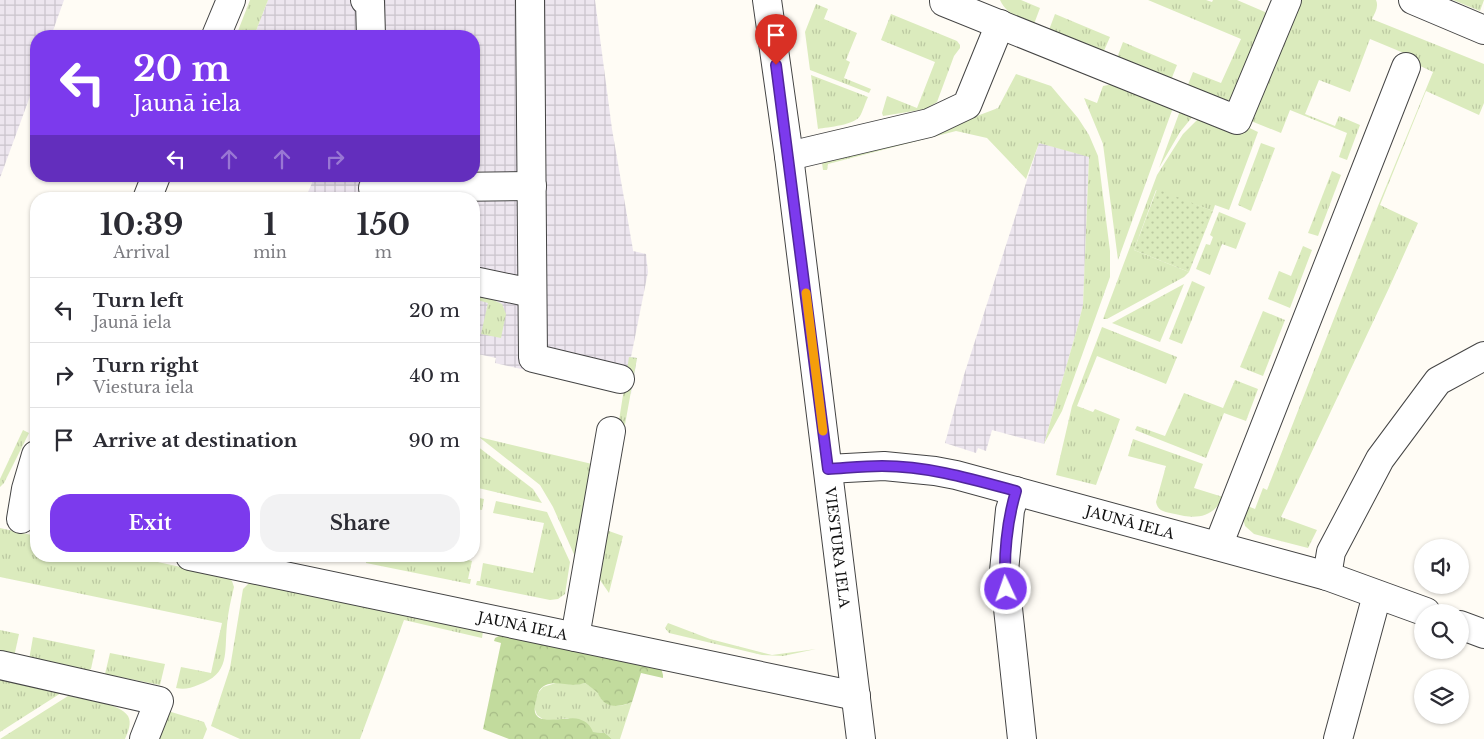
<!DOCTYPE html>
<html lang="en">
<head>
<meta charset="utf-8">
<style>
	:root { --surface:#fff; --page:#f2f2f3; --text:#2b2b33; --muted:#7c7c81; --line:#e1e1e2; --accent:#7c3aed }
	body { margin:0; font-family:"Libre Baskerville",serif; background:var(--page); color:var(--text); height:100vh; display:flex; flex-direction:column; font-size:19px; white-space:nowrap }
	* { box-sizing:border-box; margin:0 }
	p { font-size:16px; color:var(--muted) }
	.icon { flex:none; width:28px; height:28px; fill:none; stroke:currentColor; stroke-width:2; stroke-linecap:round; stroke-linejoin:round }
	.map { position:relative; flex:1; overflow:hidden }
	.sheet { position:absolute; left:30px; top:192px; width:450px; height:370px; display:flex; flex-direction:column; background:var(--surface); border-radius:20px; box-shadow:0 1px 4px #0004 }
	.sheet>* { flex:none }
	.top-card { position:absolute; left:30px; top:30px; width:450px; height:152px; border-radius:20px; box-shadow:0 1px 4px #0004; background:#7c3aed; color:#fff; overflow:hidden }
	.buttons { position:absolute; left:1414px; top:539px; display:grid; gap:10px }
	.buttons a { display:grid; place-items:center; width:55px; height:55px; border-radius:50%; background:var(--surface); box-shadow:0 1px 4px #0004; font-size:25px }
	.pin { position:absolute; display:grid; place-items:center; width:42px; height:42px; color:#fff; margin:-51px -21px; border-radius:50% 50% 50% 0; rotate:-45deg; box-shadow:0 0 5px #0007 }
	.pin .icon { rotate:45deg }
	.me { position:absolute; width:55px; margin:-28px; rotate:357deg; stroke-linejoin:round; filter:drop-shadow(0 0 4px #0008) }
	.turn { display:flex; align-items:center; gap:18px; height:105px; padding:0 20px; font-size:22px }
	.turn .icon { width:65px; height:65px; stroke-width:2.5 }
	.turn b { display:block; font-size:35px; line-height:42px }
	.lanes { display:flex; align-items:center; height:48px; padding:0 20px; background:#0003; justify-content:center; gap:25px; direction:ltr }
	.lanes .off { opacity:.35 }
	.eta { display:flex; justify-content:space-evenly; align-items:center; height:85px; text-align:center }
	.eta b { font-size:30px; font-weight:700; line-height:35px }
	.action { display:flex; gap:10px; margin-top:auto; padding:10px 20px }
	.action a { flex:1; height:58px; border-radius:20px; background:var(--accent); color:#fff; font-size:20px; font-weight:700; line-height:58px; text-align:center }
	.action a+a { background:var(--page); color:var(--text) }
	ul { padding:0; list-style:none }
	li { display:flex; align-items:center; gap:15px; height:65px; padding:0 20px; border-top:1px solid var(--line) }
	li div { flex:1 }
	li b { display:block; font-size:19px }
	li em { font-style:normal }
	.map>svg:first-child { display:block }
	.industrial { fill:url(#industrial-grid) }
	.grass { fill:url(#grass-tufts) }
	.forest { fill:url(#forest-crowns) }
	.park { fill:url(#park-dots) }
	.lines { fill:none; stroke-linecap:round; stroke-linejoin:round }
	.minor-casing { stroke:#444; stroke-width:30 }
	.minor { stroke:#fff; stroke-width:28 }
	.route-casing { stroke:#51269a; stroke-width:12 }
	.route { stroke:#7c3aed; stroke-width:9 }
	.slow { stroke:#f59e0b; stroke-width:9 }
	.labels { text-anchor:middle; dominant-baseline:central; stroke-width:5; stroke-linejoin:round; paint-order:stroke }
	.street-label { font-size:14px; fill:#111; stroke:#fff }
</style>
</head>
<body>
<div class="map">
<svg width="1484" height="739" viewBox="0 0 1484 739">
	<defs>
		<pattern id="industrial-grid" width="8" height="8" patternUnits="userSpaceOnUse" patternTransform="scale(1.25)"><rect width="8" height="8" fill="#ede6ef"/><path d="M0 4h8M4 0v8" fill="none" stroke="#cac4cc"/></pattern>
		<pattern id="grass-tufts" width="24" height="20" patternUnits="userSpaceOnUse" patternTransform="scale(1.25)"><rect width="24" height="20" fill="#dbebbd"/><path d="M3 7l-1-3M5 7V3M7 7l1-3M15 17l-1-3M17 17v-4M19 17l1-3" fill="none" stroke="#bbc8a1"/></pattern>
		<pattern id="forest-crowns" width="20" height="18" patternUnits="userSpaceOnUse" patternTransform="scale(1.25)"><rect width="20" height="18" fill="#c2db9d"/><path d="M2 6a3 3 0 1 1 6 0M12 15a3 3 0 1 1 6 0" fill="none" stroke="#a6bb86"/></pattern>
		<pattern id="park-dots" width="8" height="8" patternUnits="userSpaceOnUse" patternTransform="scale(1.25)"><rect width="8" height="8" fill="#dbebbd"/><path d="M2 2h.1M6 6h.1" fill="none" stroke="#bbc8a1" stroke-width="1.8" stroke-linecap="round"/></pattern>
	</defs>
	<rect width="100%" height="100%" fill="#fffcf5"/>
	<g class="industrial">
		<path d="M0 0H64L51 36H36V80L0 178Z"/>
		<path d="M268 0H595L612 129 633 250V251L646 254 648 272 631 357 637 358 631 394 495 363 496 358 478 354 474 369V199H305L315 176H474V36H254Z"/>
		<path d="M1039 143 1089 156 1083 305 1077 329 1044 444 992 430 986 451 978 448 976 453 945 443 963 378Z"/>
	</g>
	<g class="grass">
		<path d="M250 0H268L254 36H236Z"/>
		<path d="M1000 0H1021L1040 8 1034 24C1020 18 1007 15 1000 0Z"/>
		<path d="M1148 0H1206L1212 2 1213 0H1237L1265 12 1267 16 1233 99 1222 101 1187 87 1193 72 1221 83 1241 39Z"/>
		<path d="M1298 0H1376C1379 7 1375 13 1372 19L1484 64V103L1479 115 1426 91 1380 205 1418 223 1389 288 1281 517 1317 530 1308 548 1254 534 1245 526 1244 522 1243 516 1245 505 1255 509 1263 488 1267 490 1378 206 1433 72 1416 64 1411 56 1370 39 1350 92 1319 80 1305 114 1335 126 1339 116 1360 125 1347 160 1339 157 1347 133 1290 110 1281 133 1246 119Z"/>
		<path d="M1453 0H1484L1480 11Z"/>
		<path d="M816 4 828 9 824 19 857 33 846 60 850 62 844 78 871 89 869 93 810 70 805 32Z"/>
		<path d="M891 14 957 41 960 45V48L954 56 937 102 926 109 883 116 882 113 887 96 917 108 935 62 881 40Z"/>
		<path d="M1055 14 1110 37 1103 53 1049 30Z"/>
		<path d="M1123 42 1177 65 1171 80 1117 58Z"/>
		<path d="M1016 74 1051 86 1078 118 1089 135 1098 156 1110 251V277L1062 411 1044 444 1077 329 1083 305 1089 157 1039 143 1026 179 987 138 956 131 828 164 827 170H823L822 163 823 157 935 132 998 108Z"/>
		<path d="M811 75 868 97C865 103 863 111 860 116 855 125 828 127 818 129Z"/>
		<path d="M1118 83 1174 105 1118 260 1103 144 1084 98 1097 103 1103 86Z"/>
		<path d="M1181 108 1193 116 1180 132 1159 168Z"/>
		<path d="M1198 119H1202L1239 123 1258 132 1229 210 1215 205 1213 211 1156 190 1134 250 1189 272 1184 277 1107 319H1103L1157 175 1183 134Z"/>
		<path d="M1261 143 1275 148 1251 211 1238 205Z"/>
		<path d="M1332 171 1341 175 1318 236 1308 233Z"/>
		<path d="M1219 212 1246 223 1236 249 1222 244 1210 275 1196 269 1206 244 1210 245 1213 237 1210 235Z"/>
		<path d="M1303 246 1312 250 1290 308 1268 299 1279 271 1291 276Z"/>
		<path d="M1192 281 1205 287 1182 344 1169 339Z"/>
		<path d="M1184 284 1160 342 1112 323Z"/>
		<path d="M474 294 489 298 502 304 506 314 501 338 481 334 488 303 474 299Z"/>
		<path d="M1263 311 1285 320 1263 376 1240 367Z"/>
		<path d="M1102 327 1177 357 1166 384 1097 356 1077 406 1093 412 1095 409 1120 419 1096 485 1056 475 1072 406Z"/>
		<path d="M629 357 637 358 606 530 623 536 609 593 595 573Z"/>
		<path d="M1235 380 1258 389 1246 421 1224 413 1206 458 1135 430 1137 426 1165 436 1184 393 1223 408Z"/>
		<path d="M23 430 29 433 4 483 0 487V479Z"/>
		<path d="M479 437 592 464 577 561 553 507 540 485Z"/>
		<path d="M1133 439 1203 464 1194 488 1223 497C1213 519 1194 519 1175 514 1166 512 1158 512 1156 502L1166 466 1128 456Z"/>
		<path d="M477 446 533 489 542 503 474 487V460Z"/>
		<path d="M474 497 484 499 482 510 474 509Z"/>
		<path d="M496 501 547 512 570 562 565 594 558 599 550 600 476 585 477 581H480L483 563 533 573 544 523 493 513Z"/>
		<path d="M0 528 36 536V556H130L227 577 232 581 234 587C231 599 228 612 227 625 224 652 231 674 198 685 191 688 184 690 176 688L181 667 211 673 222 623 0 577Z"/>
		<path d="M370 556H451L472 561 468 579H471L470 584 366 563V559H369Z"/>
		<path d="M254 582 483 631 482 638 404 620 360 739H240L211 726 230 668 243 589 249 583Z"/>
		<path d="M668 623 710 639 772 655 816 649 783 656 762 655 669 633 665 628Z"/>
		<path d="M0 630 19 634 14 657 0 654Z"/>
		<path d="M33 637 95 650 91 669 86 671 29 660Z"/>
		<path d="M110 653 165 664 160 685 105 674Z"/>
		<path d="M0 680 61 693 0 732Z"/>
		<path d="M559 682 574 685 585 683 597 691 602 700 616 706 624 705 632 702 620 739H612L605 733 593 732 568 718 554 720H544L537 715 534 707 538 693 543 687Z"/>
		<path d="M68 696C82 699 120 703 128 716 132 723 128 732 125 739H0Z"/>
		<path d="M168 711 204 722 207 729 203 739H158Z"/>
	</g>
	<path class="forest" d="M503 634 661 668 663 675V678L641 673 632 702C622 706 610 709 602 700 601 699 598 694 598 693 594 689 589 686 585 683 581 684 577 685 573 685 562 684 544 679 538 693 537 696 537 698 536 701 527 731 565 715 579 719 587 722 590 725 593 732L605 733 612 739H509L483 729 501 643 494 641 495 638Z"/>
	<path class="park" d="M1157 189 1213 211 1189 272 1134 250Z"/>
	<g class="lines">
		<g class="minor-casing">
			<g id="minor">
				<path d="M365 0 370 2 371 36"/>
				<path d="M530 0 533 358 620 379"/>
				<path id="s1" d="M767 0 789 156 861 739"/>
				<path d="M944 0V2L1237 120 1287 0"/>
				<path d="M1413 0 1484 30"/>
				<path d="M216 36 231 0"/>
				<path d="M789 156 929 123 967 105 1000 24"/>
				<path d="M373 188 532 186"/>
				<path d="M147 199 156 176"/>
				<path d="M474 281 532 293"/>
				<path id="s2" d="M828 469 884 466 935 471 956 475 1327 576 1426 612"/>
				<path d="M1016 491 1010 510 1004 571 1022 739"/>
				<path d="M21 519 26 489 36 455"/>
				<path d="M1218 546 1406 67"/>
				<path id="s3" d="M190 556 856 696"/>
				<path d="M1327 576 1331 552 1380 459 1438 381 1484 356"/>
				<path d="M1460 625 1484 634"/>
				<path d="M575 637 611 431"/>
				<path d="M0 665 159 701 144 739"/>
				<path d="M1338 739 1377 595"/>
			</g>
		</g>
		<use href="#minor" class="minor"/>
	</g>
	<g class="lines">
		<g class="route-casing">
			<path id="route" d="M776 65 828 469C846 468 864 466 882 466 928 466 972 479 1016 491 1007 521 1003 558 1006 589"/>
		</g>
		<use href="#route" class="route"/>
		<path class="slow" d="M806 293 823 431"/>
	</g>
	<g class="labels">
		<g class="street-label">
			<text stroke="none"><textPath href="#s2" startOffset="309">JAUNĀ IELA</textPath></text>
			<text stroke="none"><textPath href="#s1" startOffset="552">VIESTURA IELA</textPath></text>
			<text stroke="none"><textPath href="#s3" startOffset="340">JAUNĀ IELA</textPath></text>
		</g>
	</g>
</svg>
<div class="buttons">
<a><svg class="icon" aria-label="sound" viewBox="0 0 24 24"><path d="M4 9h4l5-4v14l-5-4H4zM17 9q2 3 0 6"/></svg></a>
<a><svg class="icon" aria-label="search" viewBox="0 0 24 24"><circle cx="10" cy="10" r="6"/><path d="M15 15l6 6"/></svg></a>
<a><svg class="icon" aria-label="layers" viewBox="0 0 24 24"><path d="M12 4l9 5-9 5-9-5zM3 14l9 5 9-5"/></svg></a>
</div>
<div class="pin" style="left:776px;top:65px;background:#d93025"><svg class="icon" aria-label="arrive" viewBox="0 0 24 24"><path d="M6 21V4h12l-3 4 3 4H6"/></svg></div>
<svg class="me" style="left:1006px;top:589px" viewBox="-20 -20 40 40"><circle r="17" fill="#7c3aed" stroke="#fff" stroke-width="3"/><path d="M0-11L8 9 0 5-8 9z" fill="#fff"/></svg>
<div class="top-card">
<div class="turn"><svg class="icon" aria-label="left" viewBox="0 0 24 24"><path d="M17 20v-9H6M10 6l-5 5 5 5"/></svg><div><b>20 m</b>Jaunā iela</div></div>
<div class="lanes"><svg class="icon" aria-label="left" viewBox="0 0 24 24"><path d="M17 20v-9H6M10 6l-5 5 5 5"/></svg><svg class="icon off" aria-label="ahead" viewBox="0 0 24 24"><path d="M12 20V5M6 11l6-6 6 6"/></svg><svg class="icon off" aria-label="ahead" viewBox="0 0 24 24"><path d="M12 20V5M6 11l6-6 6 6"/></svg><svg class="icon off" aria-label="right" viewBox="0 0 24 24"><path d="M7 20v-9h11M14 6l5 5-5 5"/></svg></div>
</div>
<section class="sheet">
<div class="eta">
<div><b>10:39</b><p>Arrival</p></div>
<div><b>1</b><p>min</p></div>
<div><b>150</b><p>m</p></div>
</div>
<ul>
<li><svg class="icon" aria-label="left" viewBox="0 0 24 24"><path d="M17 20v-9H6M10 6l-5 5 5 5"/></svg><div><b>Turn left</b><p>Jaunā iela</p></div><em>20 m</em></li>
<li><svg class="icon" aria-label="right" viewBox="0 0 24 24"><path d="M7 20v-9h11M14 6l5 5-5 5"/></svg><div><b>Turn right</b><p>Viestura iela</p></div><em>40 m</em></li>
<li><svg class="icon" aria-label="arrive" viewBox="0 0 24 24"><path d="M6 21V4h12l-3 4 3 4H6"/></svg><div><b>Arrive at destination</b></div><em>90 m</em></li>
</ul>
<div class="action"><a>Exit</a><a>Share</a></div>
</section>
</div>
</body>
</html>
